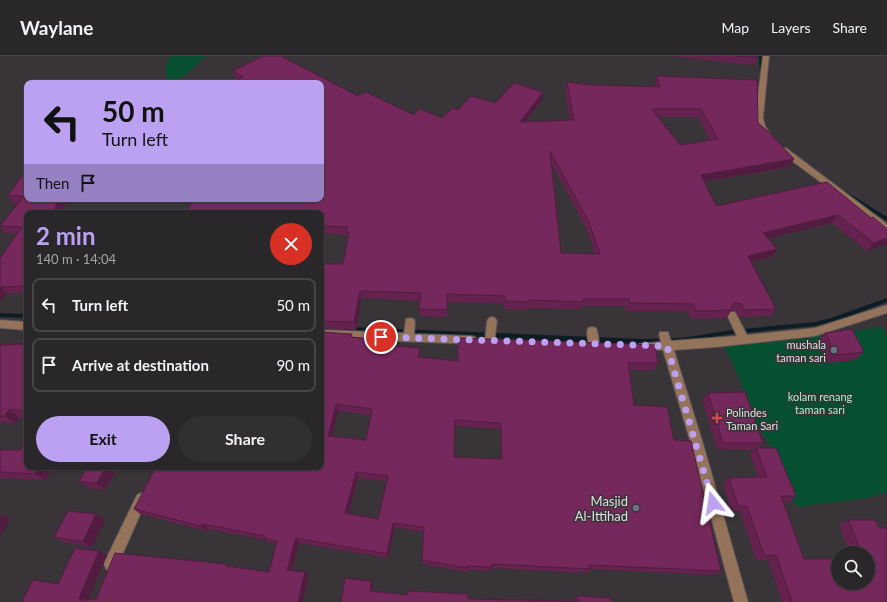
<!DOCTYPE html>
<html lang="en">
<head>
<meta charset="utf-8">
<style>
	:root { --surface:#2a272a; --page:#322f32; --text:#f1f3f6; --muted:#a5a5a8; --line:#464447; --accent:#bca0f2 }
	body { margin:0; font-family:Lato,sans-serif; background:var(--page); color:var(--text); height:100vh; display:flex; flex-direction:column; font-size:15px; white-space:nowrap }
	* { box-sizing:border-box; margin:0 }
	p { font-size:13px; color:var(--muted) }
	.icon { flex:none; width:22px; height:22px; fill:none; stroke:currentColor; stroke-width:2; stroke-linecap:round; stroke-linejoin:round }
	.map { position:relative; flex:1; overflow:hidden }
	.drawer { position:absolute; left:24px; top:154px; width:300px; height:260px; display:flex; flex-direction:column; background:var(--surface); border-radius:8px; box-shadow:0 1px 3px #0004,0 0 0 1px var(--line) }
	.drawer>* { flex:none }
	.top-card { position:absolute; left:24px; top:24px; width:300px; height:122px; border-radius:8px; box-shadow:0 1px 3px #0004,0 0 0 1px var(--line); background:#bca0f2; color:#111; overflow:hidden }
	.buttons { position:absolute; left:831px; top:490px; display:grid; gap:8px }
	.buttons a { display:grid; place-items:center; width:44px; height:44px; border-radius:50%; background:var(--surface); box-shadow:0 1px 3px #0004,0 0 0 1px var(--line); font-size:20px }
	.pin { position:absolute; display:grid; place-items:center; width:34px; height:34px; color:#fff; margin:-17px; border:2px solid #fff; border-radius:50%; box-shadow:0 1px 4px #0007 }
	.me { position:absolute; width:44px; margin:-22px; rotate:345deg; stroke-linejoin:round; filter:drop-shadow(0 0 3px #0008) }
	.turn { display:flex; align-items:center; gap:14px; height:84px; padding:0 12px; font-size:18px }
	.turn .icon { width:52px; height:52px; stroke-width:2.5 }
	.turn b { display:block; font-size:28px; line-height:34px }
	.then { display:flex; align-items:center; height:38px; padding:0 12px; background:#0003; gap:8px; font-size:15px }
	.round { display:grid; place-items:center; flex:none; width:42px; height:42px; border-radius:21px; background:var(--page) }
	.head { display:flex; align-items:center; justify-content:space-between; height:68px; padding:0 12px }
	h1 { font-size:24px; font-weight:700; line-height:30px; color:var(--accent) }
	.primary-button { display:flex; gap:8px; margin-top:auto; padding:8px 12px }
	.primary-button a { flex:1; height:46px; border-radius:24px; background:var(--accent); color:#111; font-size:16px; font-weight:700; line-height:46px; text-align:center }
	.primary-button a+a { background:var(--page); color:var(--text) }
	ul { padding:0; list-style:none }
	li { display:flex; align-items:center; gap:12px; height:54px; margin:0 8px 6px; padding:0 4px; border:2px solid var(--line); border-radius:8px }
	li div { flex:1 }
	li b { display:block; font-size:15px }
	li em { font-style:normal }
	header { display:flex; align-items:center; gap:24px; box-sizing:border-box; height:56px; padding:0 20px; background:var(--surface); border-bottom:1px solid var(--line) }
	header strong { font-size:19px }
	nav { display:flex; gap:22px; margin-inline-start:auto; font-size:14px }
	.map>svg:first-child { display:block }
	.green { fill:#074f31 }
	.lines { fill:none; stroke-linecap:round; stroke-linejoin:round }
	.stream { fill:#0d1d23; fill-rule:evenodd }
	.minor-casing { stroke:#565256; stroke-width:2 }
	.minor { fill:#95725a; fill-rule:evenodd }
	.wall { fill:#65224e; fill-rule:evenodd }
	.shaded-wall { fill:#521c40 }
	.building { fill:#75285b; stroke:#521c40; fill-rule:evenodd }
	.route { stroke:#bca0f2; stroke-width:7; stroke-dasharray:0 12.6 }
	.worship-dot { fill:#6b7280; stroke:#383438; stroke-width:1.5 }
	.health-dot { fill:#e0444e; stroke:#383438; stroke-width:1.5 }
	.labels { text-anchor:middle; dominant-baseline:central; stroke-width:3; stroke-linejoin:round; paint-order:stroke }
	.poi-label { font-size:11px; fill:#e0dddf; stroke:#383438; text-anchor:end }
	.park-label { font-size:11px; fill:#97fcc4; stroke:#383438 }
	.near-poi-label { font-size:13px; fill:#e0dddf; stroke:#383438; text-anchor:end }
</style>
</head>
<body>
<header>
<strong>Waylane</strong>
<nav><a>Map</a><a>Layers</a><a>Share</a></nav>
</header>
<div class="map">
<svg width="887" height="546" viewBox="0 0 887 546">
	<rect width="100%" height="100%" fill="#383438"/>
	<g class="green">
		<path d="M171 0H205L197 9 175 27H167L166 9Z"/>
		<path d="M882 271 887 280V436L867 442 797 451 777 401 752 360 740 324 724 289 771 286Z"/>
	</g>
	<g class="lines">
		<g class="stream">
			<path d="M759 0H763L764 17 762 18 760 17Z"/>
			<path d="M842 133 887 161V165L840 136V134Z"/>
			<path d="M887 242V246L834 266 815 270 732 278 682 286 643 289 347 275H345L344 273 345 271H347L643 283 682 282 732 274 815 266 831 262Z"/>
			<path d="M0 257 27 258V262L0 261Z"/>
		</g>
		<g class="minor-casing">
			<g id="minor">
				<path d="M763 0H769L763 62 765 70 771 79 767 81H764L757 70 755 62Z"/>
				<path d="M780 92H786L887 168V175L780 96Z"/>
				<path d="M887 249V257L815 280 716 291 674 294 704 391 748 546H734L692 391 663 294H639L638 291 639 288 661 286 659 279 660 276H668L671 285 737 280 727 259 729 256H735L747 279 815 272Z"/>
				<path d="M492 261 495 262 497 265 494 287H486L485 284 487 265 489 262Z"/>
				<path d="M410 262 414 263 415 266 414 278 471 280 475 281 476 284 475 287 471 288 321 282V274L404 277 406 263Z"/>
				<path d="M0 264 27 266V274L0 272Z"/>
				<path d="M592 271 596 272C598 277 600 287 598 292H590C588 287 586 277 588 272Z"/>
				<path d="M141 437 145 439 147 443 116 513 111 515 106 513 104 508 106 503 137 439Z"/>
			</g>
		</g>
		<use href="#minor" class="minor"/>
	</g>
	<g class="wall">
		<path d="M669 0H757V2L754 9Z"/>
		<path d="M233 15 358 40 414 59 442 62 458 54 495 47 542 44 525 66 570 64 565 34 567 26 591 29 655 31V28L657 20 758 67 794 103 789 111 704 126 716 150 827 126 871 162 887 173 867 195 832 167 768 182 772 201 751 206 776 253 771 260 739 261 736 255H731L727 262 691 263 688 255H626L625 250H582L581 253 527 252V254L504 253V247L447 246V261L420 260 419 253 420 245 361 242 356 274 321 272V208H343L348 183 347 179 321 177V157L199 146 321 143 237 24 235 23ZM658 61H698L710 84 680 89ZM552 108 587 174 595 198 561 197Z"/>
		<path d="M27 113V143H68L60 157H27V237H7L1 245H0V202L18 177H5L0 170 18 147H13L8 140Z"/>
		<path d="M321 276 353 281 383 284 384 289 420 292V301L458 305 658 307 654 314H629L634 349 674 384 721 515 714 519 590 513 587 517 491 512 490 515 467 514V516L422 508V504L423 476 395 471 388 502 300 487 291 515 305 516 308 520 303 546H22L58 528 107 499 88 544 96 543 230 511 269 516 276 488 268 487 266 484 208 473 207 475 140 458 134 453 321 411ZM338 355 371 359 366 384 332 380ZM455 370 500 373 501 403 454 401ZM358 422 386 425 378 463 349 457Z"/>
		<path d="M825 277 864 296 855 304 827 307 817 285Z"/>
		<path d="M27 285V362L19 361 16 368 2 366 0 369V289L25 288Z"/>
		<path d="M745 336 763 387 757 392H776L796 440 788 446H783L804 503H838V527H868V497H850L839 469 848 464H875L879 472H887V546H782L768 504H756L740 455H731L723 427 729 422 758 421 750 398 755 394 717 393 702 344 708 337Z"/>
		<path d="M0 394 46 424 0 422Z"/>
		<path d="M58 411H118L105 434 88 432 79 425 85 415Z"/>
		<path d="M105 464 92 491 64 486 54 481Z"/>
		<path d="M373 529 372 535 408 539 468 543 574 545V543L578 540 612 546H341Z"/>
	</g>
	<g class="shaded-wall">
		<path d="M543 36 542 44 519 74 520 66Z"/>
		<path d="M794 103 789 111 697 127 701 119Z"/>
		<path d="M60 143H68L60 157H52Z"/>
		<path d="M838 159 832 167 758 185 763 177Z"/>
		<path d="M887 182V188L867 195 874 187Z"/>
		<path d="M777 193 772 201 743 208 748 200Z"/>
		<path d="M27 224V235L23 230Z"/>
		<path d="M1 231 7 237 1 245 0 244V232Z"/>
		<path d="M360 235 361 242 356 274 354 266Z"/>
		<path d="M420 292V300L419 308 418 301Z"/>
		<path d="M336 348 338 355 331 386 328 380Z"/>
		<path d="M9 353 19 361 16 368 5 360Z"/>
		<path d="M39 411H53L46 424 35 418Z"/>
		<path d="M106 411H118L105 434 96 428Z"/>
		<path d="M356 416 358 422 347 462 345 457Z"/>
		<path d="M0 458 11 463 0 480Z"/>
		<path d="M96 458 105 464 92 491 83 486Z"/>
		<path d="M393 467 395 471 388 502 387 498Z"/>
		<path d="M203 468 208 473 207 475 201 470Z"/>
		<path d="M296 482 300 487 290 518 287 514Z"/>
		<path d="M99 495 107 499 88 545 80 544 79 542Z"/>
		<path d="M305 516 308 520 303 546H299Z"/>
		<path d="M371 525 373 529 372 538 370 535Z"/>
	</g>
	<g class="building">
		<path d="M263 0H281L358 40 366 36 414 59 420 53 442 62 453 52 458 54 471 40 495 47 514 27 543 36 520 66 574 64 567 26 591 29 660 31 657 20 757 24 758 67 769 76 794 103 701 119 716 150 827 126 871 162 873 161 887 173V182L874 187 838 159 763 177 777 193 748 200 776 253 745 254 742 248 734 247 731 251 732 254 696 255 693 248 630 247 629 243H583V246L528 244V246L505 245V240L447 238V254L419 253 421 237 360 235 354 266 321 265V248L323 242H321V208H343L349 176H346L347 171 321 170V157H186L192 146H199L201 143H321V27H232L243 21 233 15ZM652 53H701L718 83 680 89ZM550 95 589 166 600 198 561 197Z"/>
		<path d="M736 0H757V2Z"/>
		<path d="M27 113V143H60L52 157H27V224L23 230 1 231 0 232V202L22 171 0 170 24 140H8Z"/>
		<path d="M852 273 864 296 836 299 825 277Z"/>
		<path d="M321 276 352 278 351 281 383 284 382 289 420 292 418 301 458 305V282L655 289 658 307H628L634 349 667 351 674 384 691 385 721 515 589 509 590 513 492 508V511L467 510V512L422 504 424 471 393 467 387 498 296 482 287 514 305 516 298 546H299H22L33 524 58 528 75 492 99 495 79 542 80 544 96 543 115 497 227 508 226 510 269 516 277 485 264 482 265 480 203 468 201 470 134 453 156 411H321ZM336 348 372 353 366 384 328 380ZM455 364 501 367 502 403 454 401ZM356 416 388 420 378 463 345 457Z"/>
		<path d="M27 285V355L9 353 5 360H0V289L25 288Z"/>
		<path d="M745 336 763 387H723L708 337Z"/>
		<path d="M22 390H27V411H39L35 418 0 416V394H20Z"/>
		<path d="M756 392H776L796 440H781L804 503H838V527H868V497H862L848 464H875L879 472H887V546H791V545H792L776 499 764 500 747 450H738L729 422 767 421Z"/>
		<path d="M87 411H106L96 428 79 425Z"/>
		<path d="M68 455 96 458 83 486 54 481Z"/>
		<path d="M345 522 371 525 370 535 408 539V535L468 538V543L578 545V540L611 542 612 546H341Z"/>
	</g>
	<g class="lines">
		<path class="route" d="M381 281 667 290 713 447"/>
	</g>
	<g class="worship-dot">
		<circle cx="834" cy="294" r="4"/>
		<circle cx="636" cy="452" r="4"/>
	</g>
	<path class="health-dot" d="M715 356h4v4h4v4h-4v4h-4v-4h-4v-4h4z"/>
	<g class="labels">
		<g class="poi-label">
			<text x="826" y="288">mushala<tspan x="826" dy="13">taman sari</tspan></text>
			<text x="726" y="356" text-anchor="start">Polindes<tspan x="726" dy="13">Taman Sari</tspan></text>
		</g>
		<g class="park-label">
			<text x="820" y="340">kolam renang<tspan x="820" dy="13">taman sari</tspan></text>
		</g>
		<g class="near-poi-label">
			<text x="628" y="445">Masjid<tspan x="628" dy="15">Al-Ittihad</tspan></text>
		</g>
	</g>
</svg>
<div class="buttons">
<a><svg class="icon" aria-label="search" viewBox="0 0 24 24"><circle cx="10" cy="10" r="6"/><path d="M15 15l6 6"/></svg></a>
</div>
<div class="pin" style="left:381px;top:281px;background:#d93025"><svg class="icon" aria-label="arrive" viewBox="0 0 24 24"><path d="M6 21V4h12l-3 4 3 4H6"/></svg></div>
<svg class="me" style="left:713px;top:447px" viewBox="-20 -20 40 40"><path d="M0-17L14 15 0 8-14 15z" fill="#bca0f2" stroke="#fff" stroke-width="4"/></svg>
<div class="top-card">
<div class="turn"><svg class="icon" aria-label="left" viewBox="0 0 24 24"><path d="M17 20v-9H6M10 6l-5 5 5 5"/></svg><div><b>50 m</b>Turn left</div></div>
<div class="then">Then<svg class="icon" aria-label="arrive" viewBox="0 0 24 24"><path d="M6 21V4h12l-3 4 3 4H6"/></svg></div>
</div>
<section class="drawer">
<div class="head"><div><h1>2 min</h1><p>140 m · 14:04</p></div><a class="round" style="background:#d93025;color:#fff"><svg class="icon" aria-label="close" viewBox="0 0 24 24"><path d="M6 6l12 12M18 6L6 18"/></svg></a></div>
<ul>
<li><svg class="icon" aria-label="left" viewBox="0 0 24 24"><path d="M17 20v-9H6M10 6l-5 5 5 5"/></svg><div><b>Turn left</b></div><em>50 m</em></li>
<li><svg class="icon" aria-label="arrive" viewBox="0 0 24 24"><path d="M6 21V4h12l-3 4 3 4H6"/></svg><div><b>Arrive at destination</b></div><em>90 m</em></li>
</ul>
<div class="primary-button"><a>Exit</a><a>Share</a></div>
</section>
</div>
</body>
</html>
